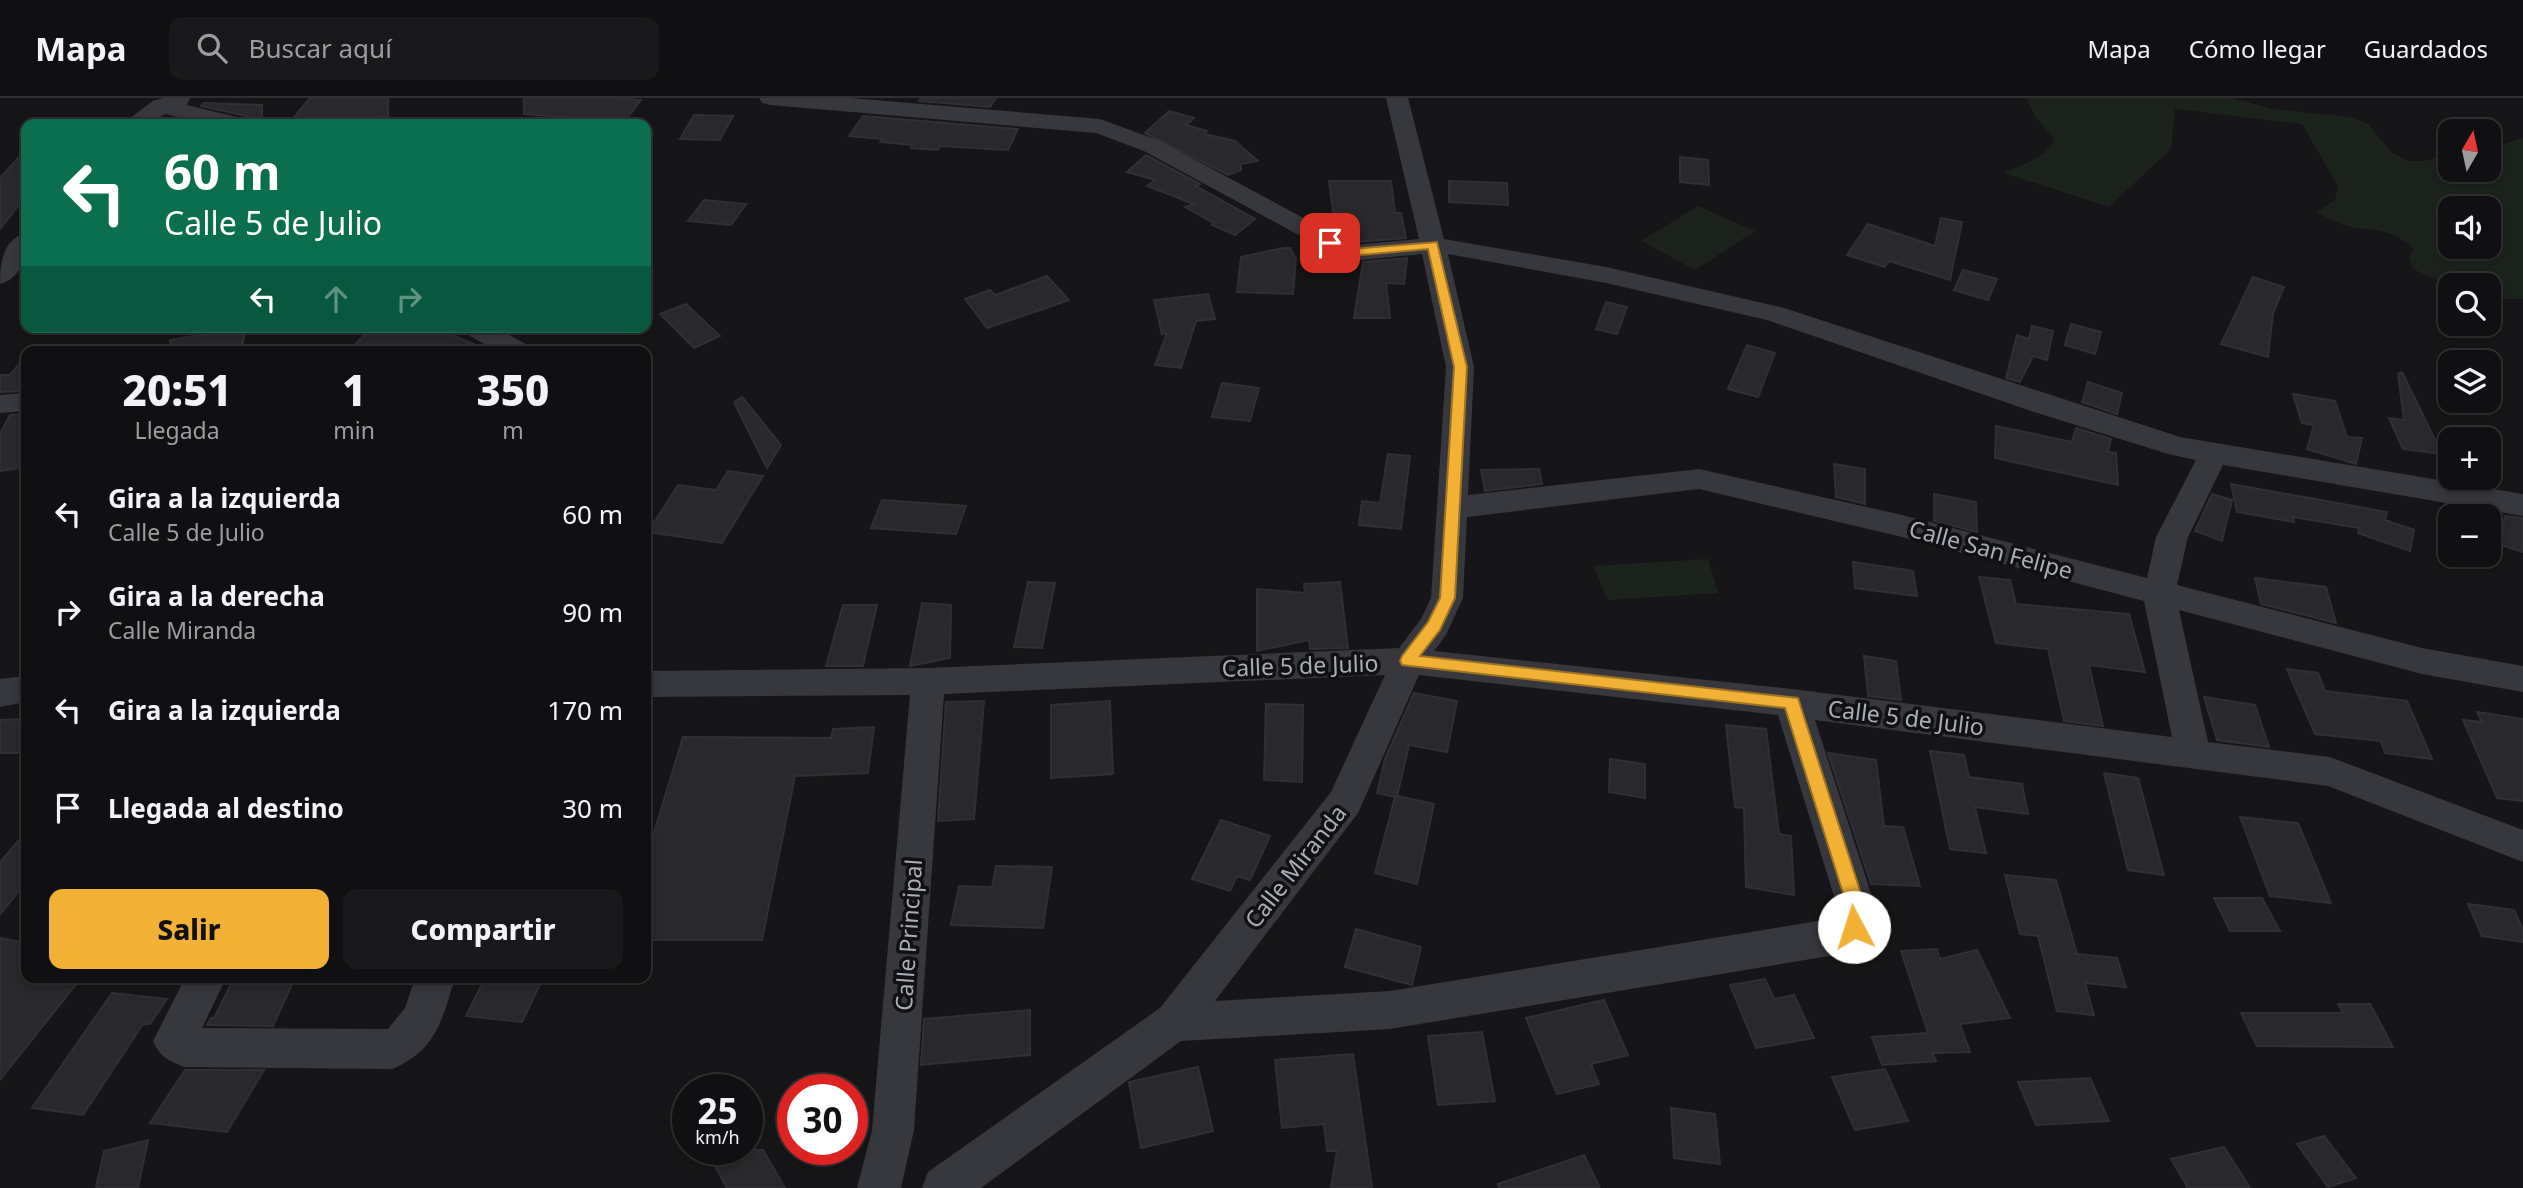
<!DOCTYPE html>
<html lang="es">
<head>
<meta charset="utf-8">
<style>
	:root { --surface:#101012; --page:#19191b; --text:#f1f3f6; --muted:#9c9d9f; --line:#303032; --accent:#f2b134 }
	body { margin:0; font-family:"Noto Sans",sans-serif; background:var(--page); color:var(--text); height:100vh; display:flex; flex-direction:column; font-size:26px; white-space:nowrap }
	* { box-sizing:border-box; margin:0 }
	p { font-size:23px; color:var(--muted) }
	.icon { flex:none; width:38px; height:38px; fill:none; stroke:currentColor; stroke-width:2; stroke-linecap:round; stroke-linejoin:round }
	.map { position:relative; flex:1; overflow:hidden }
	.details { position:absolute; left:21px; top:248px; width:630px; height:637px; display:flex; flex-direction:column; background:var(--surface); border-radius:14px; box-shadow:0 4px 10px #0003,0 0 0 2px var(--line) }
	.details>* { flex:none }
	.hud { position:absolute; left:21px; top:21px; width:630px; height:214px; border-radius:14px; box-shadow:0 4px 10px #0003,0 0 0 2px var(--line); background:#0b6e4f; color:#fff; overflow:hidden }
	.needle { width:46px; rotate:9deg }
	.controls { position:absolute; left:2438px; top:21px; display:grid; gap:14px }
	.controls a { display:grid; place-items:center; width:63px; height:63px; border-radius:14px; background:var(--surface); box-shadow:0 4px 10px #0003,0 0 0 2px var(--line); font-size:35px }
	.speed { position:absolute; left:672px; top:976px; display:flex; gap:14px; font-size:35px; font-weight:700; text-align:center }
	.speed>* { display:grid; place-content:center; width:91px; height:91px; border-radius:50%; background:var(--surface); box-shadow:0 4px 10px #0003,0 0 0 2px var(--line); line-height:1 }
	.speed small { font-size:18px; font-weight:400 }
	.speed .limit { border:10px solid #d22; background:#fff; color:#111 }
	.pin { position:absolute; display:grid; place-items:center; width:60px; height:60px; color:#fff; margin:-30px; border-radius:14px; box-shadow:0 4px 10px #0006 }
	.me { position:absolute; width:77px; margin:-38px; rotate:355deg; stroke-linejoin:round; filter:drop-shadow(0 0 5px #0008) }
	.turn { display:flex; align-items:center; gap:24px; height:147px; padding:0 28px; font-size:32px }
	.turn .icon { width:91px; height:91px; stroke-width:2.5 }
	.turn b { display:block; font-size:49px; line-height:60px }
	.lanes { display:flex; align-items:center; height:66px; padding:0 28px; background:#0003; justify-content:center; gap:35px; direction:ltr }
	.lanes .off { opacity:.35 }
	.eta { display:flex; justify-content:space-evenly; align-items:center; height:119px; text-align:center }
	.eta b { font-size:42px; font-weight:800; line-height:49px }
	.primary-button { display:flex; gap:14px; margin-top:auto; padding:14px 28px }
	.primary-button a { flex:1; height:80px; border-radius:14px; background:var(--accent); color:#111; font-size:28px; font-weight:800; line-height:80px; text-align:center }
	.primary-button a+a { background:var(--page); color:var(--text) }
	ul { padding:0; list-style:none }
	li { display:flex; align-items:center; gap:21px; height:98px; padding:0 28px }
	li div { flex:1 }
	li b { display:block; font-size:26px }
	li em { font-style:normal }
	header { display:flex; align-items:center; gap:42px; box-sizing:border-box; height:98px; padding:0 35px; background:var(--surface); border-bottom:2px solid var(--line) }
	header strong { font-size:33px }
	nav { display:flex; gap:38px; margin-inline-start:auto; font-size:24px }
	.search { width:490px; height:63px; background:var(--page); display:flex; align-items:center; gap:18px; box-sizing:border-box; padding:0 24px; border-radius:14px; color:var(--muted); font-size:26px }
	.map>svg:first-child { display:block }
	.green { fill:#1c231d; fill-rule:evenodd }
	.building { fill:#29292c; stroke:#303034; stroke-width:2 }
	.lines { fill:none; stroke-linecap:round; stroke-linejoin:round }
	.minor { fill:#37383d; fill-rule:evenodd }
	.route { fill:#f2b134; stroke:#9d7322; stroke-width:2 }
	.labels { text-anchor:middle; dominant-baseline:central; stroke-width:7; stroke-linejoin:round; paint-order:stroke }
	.street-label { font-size:23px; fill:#a8adb8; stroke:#111113 }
</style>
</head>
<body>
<header>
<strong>Mapa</strong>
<div class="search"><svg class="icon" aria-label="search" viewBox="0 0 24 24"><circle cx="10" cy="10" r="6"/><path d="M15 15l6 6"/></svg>Buscar aquí</div>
<nav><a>Mapa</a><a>Cómo llegar</a><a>Guardados</a></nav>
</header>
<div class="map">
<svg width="2523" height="1090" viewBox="0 0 2523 1090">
	<rect width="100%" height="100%" fill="#161618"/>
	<g class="green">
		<path d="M2026 0H2232L2273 11 2351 19 2368 26 2391 54 2407 63H2424L2450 57V72H2488L2489 51 2523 40V201H2489L2488 187 2450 188 2413 171 2409 160 2413 151C2396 133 2381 133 2358 130 2343 128 2330 122 2317 114L2335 102 2338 88 2302 26 2175 11 2171 51 2109 109 2004 75C2020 67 2050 59 2054 40L2036 20ZM2450 110H2488V149H2450Z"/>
		<path d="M1698 108 1755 133 1695 172 1641 143Z"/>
		<path d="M1708 461 1718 495 1608 502 1593 468Z"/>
	</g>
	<g class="building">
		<path d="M310 0H388V19L291 23Z"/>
		<path d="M524 0H613L641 2 624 24 524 16Z"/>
		<path d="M921 0H996L990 9 919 3Z"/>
		<path d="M204 5 262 7V26H251L246 18 201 8Z"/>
		<path d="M1169 13 1194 20 1186 27 1207 33 1204 36 1235 43 1258 63 1241 66V72L1228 77 1145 35Z"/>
		<path d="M694 17 733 18 720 42 680 41Z"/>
		<path d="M863 18 1018 31 1008 52 940 48 938 52 911 50 912 47 880 44 882 41 849 38Z"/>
		<path d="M26 51V98L0 131V80Z"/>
		<path d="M1146 57 1200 86 1196 88 1255 121 1235 137 1212 127 1214 125 1185 109 1194 106 1147 88 1155 82 1127 74Z"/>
		<path d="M1680 59 1708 62 1709 87 1680 84Z"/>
		<path d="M1329 83H1391L1395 115H1401L1406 140 1355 144 1336 134Z"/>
		<path d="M1449 83 1507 85 1508 107 1449 104Z"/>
		<path d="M704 102 746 106 731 127 688 123Z"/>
		<path d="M1941 120 1962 124 1950 182 1889 163 1885 169 1847 157 1868 126 1935 148Z"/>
		<path d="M1283 150H1290L1296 160 1293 196 1237 194 1241 159Z"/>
		<path d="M1407 160 1404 186 1386 185 1390 220H1354L1363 164Z"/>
		<path d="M1963 172 1997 181 1988 202 1954 192Z"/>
		<path d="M1047 178 1069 202 987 230 965 201 990 192 995 197Z"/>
		<path d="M2253 179 2284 189 2273 215 2268 259 2221 246Z"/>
		<path d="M1208 196 1215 221 1196 223 1181 270 1155 267 1167 235 1162 236 1154 202Z"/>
		<path d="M1606 204 1627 209 1617 236 1596 231Z"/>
		<path d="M686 206 720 238 694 250 660 216Z"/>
		<path d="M2071 226 2101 234 2095 256 2065 247Z"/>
		<path d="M2032 228 2053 233 2047 262 2033 258 2020 284 2006 280 2017 237 2029 241Z"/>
		<path d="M246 229 241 254H171L170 242Z"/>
		<path d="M366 229H434L492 254H423L404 246 396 254 352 250 370 231Z"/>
		<path d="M1747 247 1775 255 1758 299 1728 291Z"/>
		<path d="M26 258V293L0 294V277H10Z"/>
		<path d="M2402 274 2442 356 2403 351 2389 320 2404 322 2398 276Z"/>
		<path d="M2088 284 2122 295 2117 316 2082 304Z"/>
		<path d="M1222 285 1259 290 1250 323 1212 319Z"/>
		<path d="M2293 296 2335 303 2347 339 2362 340 2356 366 2307 351 2314 327 2302 325Z"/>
		<path d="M742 299 781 347 767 370 734 304Z"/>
		<path d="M26 316V358L20 370 0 373V336L10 317Z"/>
		<path d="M1996 328 2072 344 2076 330 2111 341 2108 354 2116 355 2118 387 1995 360Z"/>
		<path d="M1388 356 1410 358 1401 431 1359 427 1362 403 1380 405Z"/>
		<path d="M1834 366 1865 371V406L1836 399Z"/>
		<path d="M1539 371 1542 386 1485 393 1481 372Z"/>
		<path d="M728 373 763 378 722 445 648 434 678 387 716 392Z"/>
		<path d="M2231 386 2387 414 2385 422 2414 432 2410 453 2358 435 2359 430 2293 419 2294 424 2237 414Z"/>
		<path d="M1934 396 1976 404 1977 434 1934 423Z"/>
		<path d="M2212 396 2232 402 2222 443 2195 433Z"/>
		<path d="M882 402 966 408 956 436 871 430Z"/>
		<path d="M2505 418 2523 420V454L2501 447Z"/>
		<path d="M1853 464 1913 473 1917 498 1855 490Z"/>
		<path d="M1979 479 2010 482 2016 506 2129 516 2145 574 2089 567 2103 628 2064 623 2048 551 1996 545Z"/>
		<path d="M2255 480 2326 489 2336 525 2261 506Z"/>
		<path d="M1028 484 1055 485 1042 550 1014 549Z"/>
		<path d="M1340 484 1348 550 1310 551 1309 542 1257 553V491L1305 495 1304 486Z"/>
		<path d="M922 505 951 507 950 560 910 568Z"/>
		<path d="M843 507H877L863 568H826Z"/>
		<path d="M1864 558 1896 563 1901 602 1868 598Z"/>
		<path d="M2287 571 2318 575 2325 593 2407 603 2432 661 2385 655 2381 643 2315 636Z"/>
		<path d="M1414 595 1457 603 1447 654 1409 647 1397 698 1434 706 1417 786 1375 775 1395 699 1377 695 1385 661Z"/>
		<path d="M2204 599 2255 607 2269 649 2217 642Z"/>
		<path d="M984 603 974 721 938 723 946 604Z"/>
		<path d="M1110 603 1113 676 1051 680V607Z"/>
		<path d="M1266 606 1303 607 1302 684 1264 682Z"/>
		<path d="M2477 614 2523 621V703L2497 700 2463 622 2482 624Z"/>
		<path d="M26 621V655H0V622Z"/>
		<path d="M1726 627 1766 631 1779 736 1791 738 1794 797 1746 789 1744 710 1735 709Z"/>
		<path d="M874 629 868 675 795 678 762 842H646V761L683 639 831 640 833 631Z"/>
		<path d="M1930 653 1964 657 1969 679 2022 686 2028 716 1975 709 1986 755 1950 751Z"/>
		<path d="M1828 655 1876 662 1884 728 1903 729 1920 788 1871 786Z"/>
		<path d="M1610 661 1645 666V700L1609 694Z"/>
		<path d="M2104 675 2138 680 2164 777 2128 772Z"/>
		<path d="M2240 719 2298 725 2331 805 2270 798Z"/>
		<path d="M1221 722 1270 738 1250 782 1237 778 1230 793 1192 781Z"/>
		<path d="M26 734V785L0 816V764Z"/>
		<path d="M996 768 1052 769 1043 830 951 827 959 788 992 789Z"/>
		<path d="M2005 777 2056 782 2077 856 2117 860 2126 889 2085 885 2094 917 2057 913 2038 838 2020 836Z"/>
		<path d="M2214 800H2262L2280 833H2230Z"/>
		<path d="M2468 806 2514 812 2523 832V844L2482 838Z"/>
		<path d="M1356 831 1421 849 1412 887 1345 869Z"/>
		<path d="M0 840 26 845V880H81L0 982Z"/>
		<path d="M1937 851 1940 861 1977 852 2010 920 1960 926 1970 954 1932 955 1936 963 1882 967 1872 939 1928 935 1901 853Z"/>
		<path d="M234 880H295L273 928 207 927 211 920H214Z"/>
		<path d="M485 880H543L522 924 466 918Z"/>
		<path d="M1765 881 1774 901 1794 897 1814 940 1756 950 1730 887Z"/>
		<path d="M112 895 167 901 150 926H143L83 1017 32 1010Z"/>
		<path d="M1604 902 1628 957 1591 966 1599 986 1557 996 1526 920Z"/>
		<path d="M2338 906H2370L2393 949 2257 948 2241 915H2343Z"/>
		<path d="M1030 912V957L921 967 924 921Z"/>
		<path d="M1482 934 1495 1003 1438 1007 1428 938Z"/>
		<path d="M1353 956 1372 1090H1331L1337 1053H1327L1324 1026 1282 1030 1275 962Z"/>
		<path d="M1198 969 1213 1033 1141 1050 1129 984Z"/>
		<path d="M1885 971 1908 1023 1855 1032 1832 979Z"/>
		<path d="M185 972H264L227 1034 150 1025Z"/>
		<path d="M2090 980 2109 1023 2036 1027 2018 984Z"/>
		<path d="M1671 1010 1715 1016 1720 1066 1674 1060Z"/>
		<path d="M2324 1038 2356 1080 2328 1089 2297 1046Z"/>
		<path d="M148 1042 138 1090H96L104 1053Z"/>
		<path d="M2224 1049 2250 1090H2188L2171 1061Z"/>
		<path d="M706 1052H763L785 1090H727Z"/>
		<path d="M1584 1057 1600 1090H1499L1498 1086Z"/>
	</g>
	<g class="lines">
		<g class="minor">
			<path d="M163 0H190L187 7 245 21 248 26H209L165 16 148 26H122L153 3Z"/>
			<path d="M759 0H850L1100 21 1160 43 1354 147 1419 141 1386 0H1408L1444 141 1606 169 1784 210 2180 339 2523 396V418L2223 367 2188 439 2177 487 2422 550 2523 568V594L2422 576 2179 512 2208 644 2330 659 2523 732V764L2328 688 1815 622 1875 808C1873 837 1869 845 1841 856L1390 931 1181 943 981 1090H922L928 1074 1160 910 1331 694 1385 577 944 596 914 1032 901 1090H857L872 1032 910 597 646 599V573L928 570 1399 550 1421 521 1431 500 1446 269 1422 156 1350 163 1341 160 1144 53 1096 35 770 7 762 5ZM1448 156 1606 185 1767 222 2031 313 2168 356 2196 362 2156 439 2147 480 1902 417 1699 371 1468 397 1474 269ZM1699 391 1902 439 2144 503 2172 639 1792 591 1434 553 1446 537 1463 500 1467 419ZM1419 577 1778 617 1837 808 1836 820 1390 893 1215 903 1358 715Z"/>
			<path d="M26 135C27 155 23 180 0 186 0 165 3 141 26 135Z"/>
			<path d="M462 229H496L529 248 533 254H498L465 235Z"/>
			<path d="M26 295V313L0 315V297Z"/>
			<path d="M26 578V604L0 609V581Z"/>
			<path d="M185 880H226L202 930 388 931 405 910 415 880H455C442 922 436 953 392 971L184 969C168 962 160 959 153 943Z"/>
		</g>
	</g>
	<path class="route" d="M1330 141 1351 151 1437 144 1467 269 1455 500 1440 532 1420 558 1798 600 1865 808 1861 835 1854 837 1848 835 1845 829 1847 808 1785 610 1402 567 1400 563 1402 558 1428 524 1440 500 1454 269 1428 151 1349 158 1326 148V143Z"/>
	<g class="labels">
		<g class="street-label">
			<text transform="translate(1991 451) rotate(15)">Calle San Felipe</text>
			<text transform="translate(1300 567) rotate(-2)">Calle 5 de Julio</text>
			<text transform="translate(1906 619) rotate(7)">Calle 5 de Julio</text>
			<text transform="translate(1295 768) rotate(-52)">Calle Miranda</text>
			<text transform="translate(908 837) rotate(-86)">Calle Principal</text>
		</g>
	</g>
</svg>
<div class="controls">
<a><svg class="needle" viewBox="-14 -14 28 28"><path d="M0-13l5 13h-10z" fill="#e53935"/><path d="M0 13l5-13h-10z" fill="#9c9d9f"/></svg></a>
<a><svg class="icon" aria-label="sound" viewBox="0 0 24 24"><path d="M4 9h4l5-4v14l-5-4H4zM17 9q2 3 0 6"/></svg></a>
<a><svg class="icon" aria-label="search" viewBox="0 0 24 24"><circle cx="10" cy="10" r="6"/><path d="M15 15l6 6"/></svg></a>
<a><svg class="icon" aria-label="layers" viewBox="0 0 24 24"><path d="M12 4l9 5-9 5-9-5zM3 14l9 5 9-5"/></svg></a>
<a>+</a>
<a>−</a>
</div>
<div class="speed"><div>25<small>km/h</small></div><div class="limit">30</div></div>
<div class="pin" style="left:1330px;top:145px;background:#d93025"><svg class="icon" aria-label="arrive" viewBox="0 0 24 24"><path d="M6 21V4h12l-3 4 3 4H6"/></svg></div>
<svg class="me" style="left:1854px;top:829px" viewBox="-20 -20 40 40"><circle r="19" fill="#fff"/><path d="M0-13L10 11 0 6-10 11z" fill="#f2b134"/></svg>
<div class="hud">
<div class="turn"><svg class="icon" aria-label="left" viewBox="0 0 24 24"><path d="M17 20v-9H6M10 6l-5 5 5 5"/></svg><div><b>60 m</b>Calle 5 de Julio</div></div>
<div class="lanes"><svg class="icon" aria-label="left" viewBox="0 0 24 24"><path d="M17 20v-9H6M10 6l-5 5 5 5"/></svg><svg class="icon off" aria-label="ahead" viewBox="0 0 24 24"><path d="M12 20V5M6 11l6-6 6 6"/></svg><svg class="icon off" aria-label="right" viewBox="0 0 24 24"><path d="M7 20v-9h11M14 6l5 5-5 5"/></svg></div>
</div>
<section class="details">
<div class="eta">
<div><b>20:51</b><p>Llegada</p></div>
<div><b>1</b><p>min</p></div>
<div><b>350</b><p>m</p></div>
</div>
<ul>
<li><svg class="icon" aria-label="left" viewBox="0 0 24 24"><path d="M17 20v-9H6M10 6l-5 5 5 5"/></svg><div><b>Gira a la izquierda</b><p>Calle 5 de Julio</p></div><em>60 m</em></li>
<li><svg class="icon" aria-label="right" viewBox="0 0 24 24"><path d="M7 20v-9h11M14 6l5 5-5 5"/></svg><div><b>Gira a la derecha</b><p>Calle Miranda</p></div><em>90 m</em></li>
<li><svg class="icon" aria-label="left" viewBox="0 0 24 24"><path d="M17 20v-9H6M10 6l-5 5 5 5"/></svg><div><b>Gira a la izquierda</b></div><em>170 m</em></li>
<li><svg class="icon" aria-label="arrive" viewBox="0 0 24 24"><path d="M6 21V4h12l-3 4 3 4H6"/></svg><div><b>Llegada al destino</b></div><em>30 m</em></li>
</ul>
<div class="primary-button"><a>Salir</a><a>Compartir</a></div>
</section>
</div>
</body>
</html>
